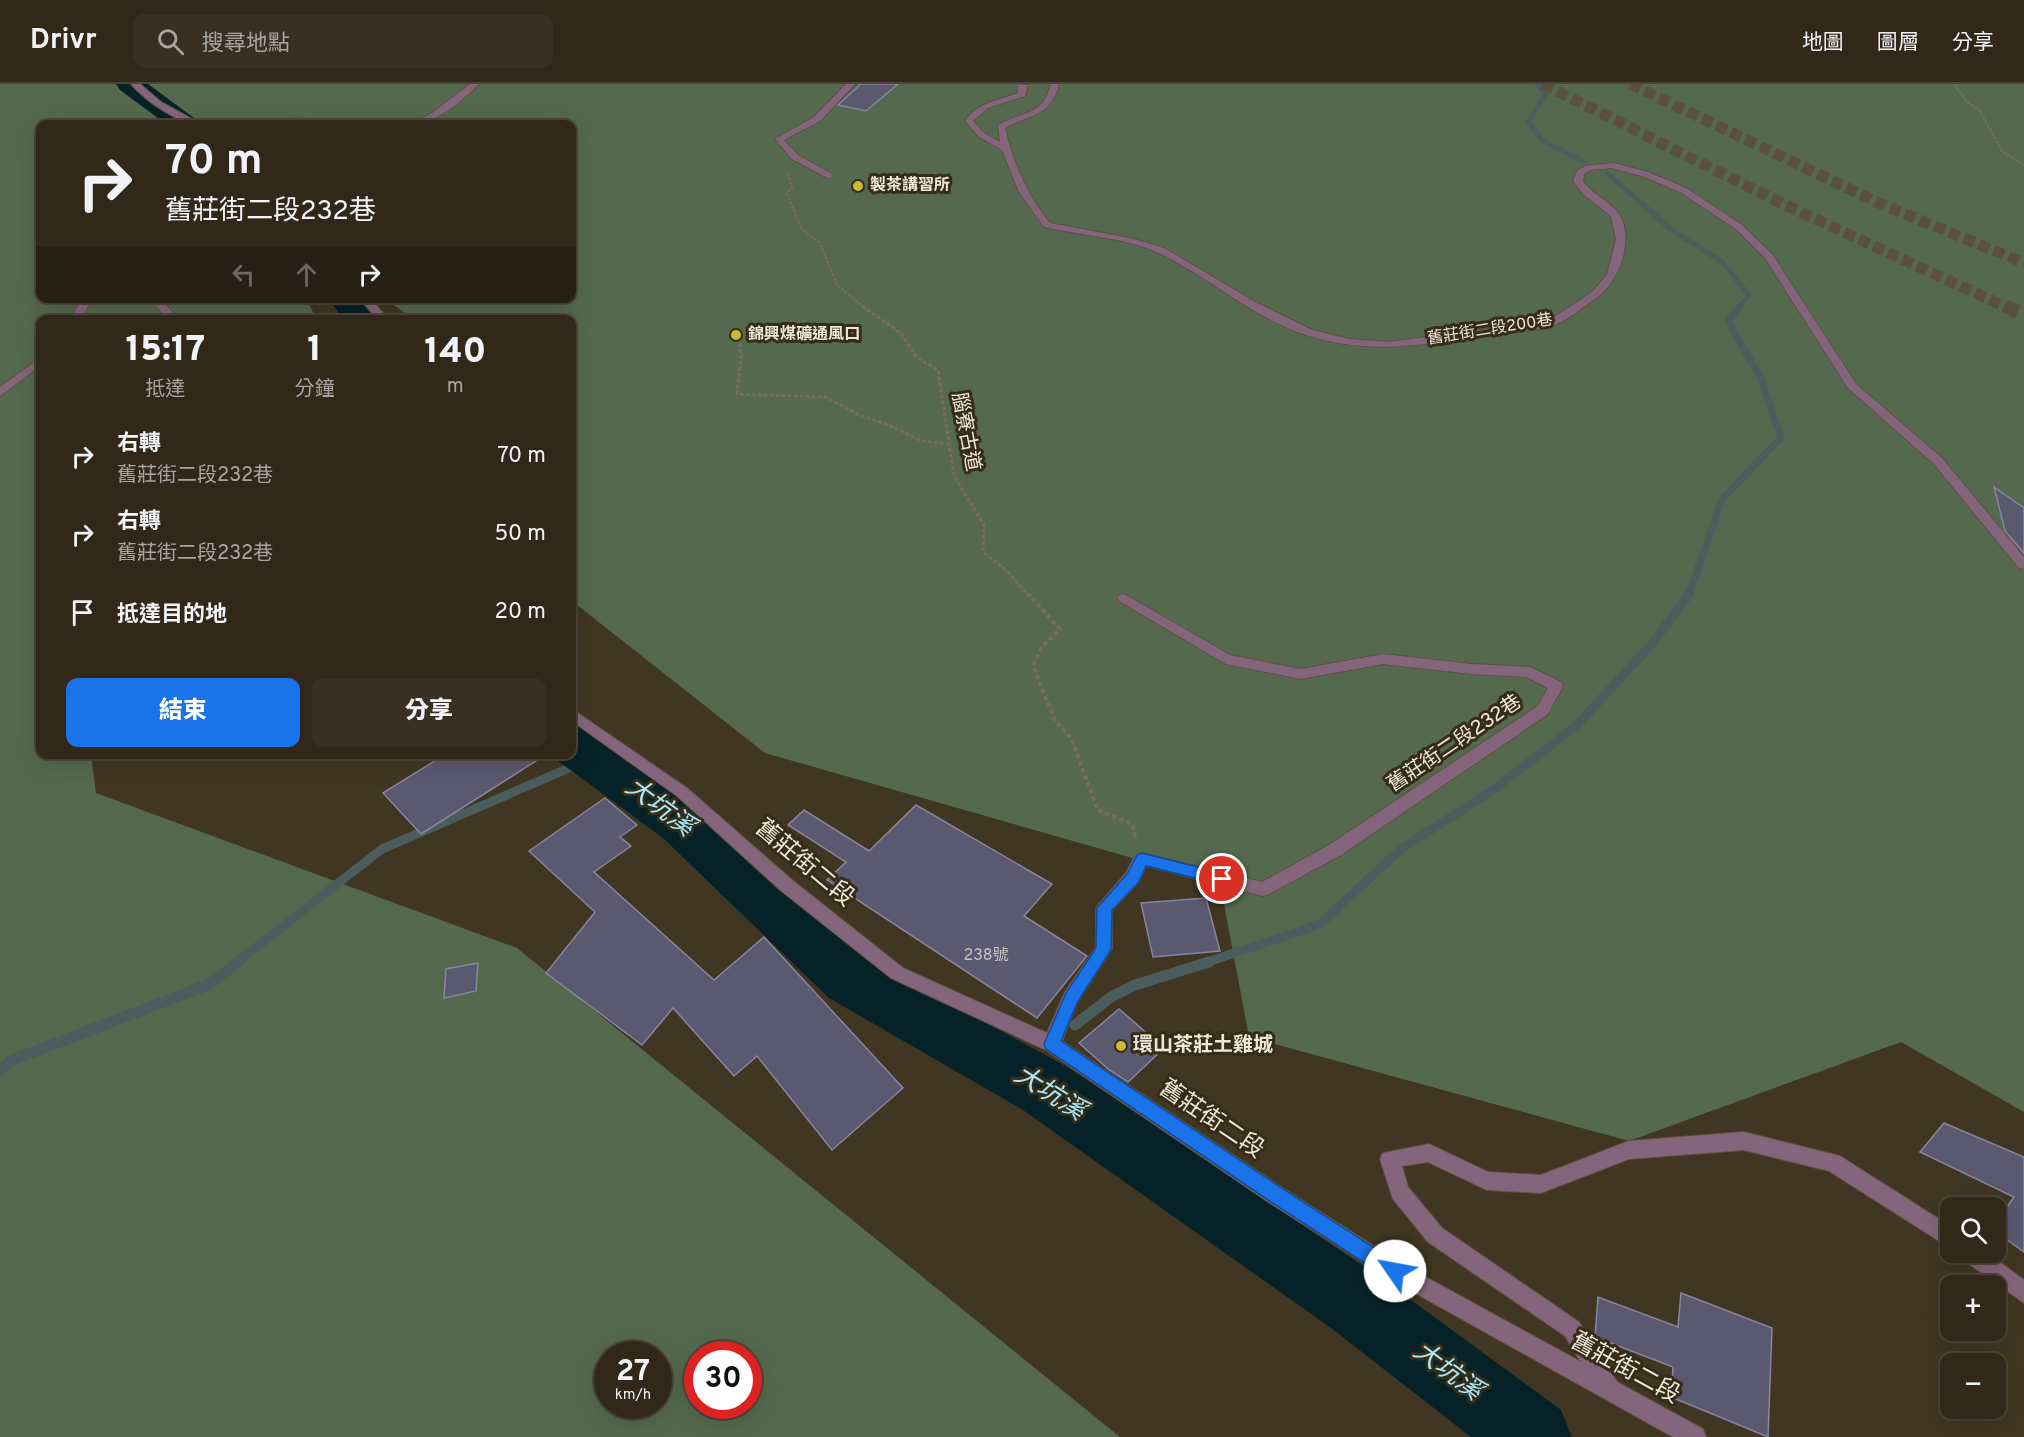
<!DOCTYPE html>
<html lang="zh-TW">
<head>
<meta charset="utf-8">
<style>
	:root { --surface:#31281a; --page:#393023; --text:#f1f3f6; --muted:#a8a6a2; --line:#4c4439; --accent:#1a73e8 }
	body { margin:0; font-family:Overpass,"Noto Sans TC",sans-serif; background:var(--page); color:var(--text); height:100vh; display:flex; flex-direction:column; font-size:22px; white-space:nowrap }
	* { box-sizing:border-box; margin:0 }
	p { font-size:20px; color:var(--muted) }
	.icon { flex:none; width:33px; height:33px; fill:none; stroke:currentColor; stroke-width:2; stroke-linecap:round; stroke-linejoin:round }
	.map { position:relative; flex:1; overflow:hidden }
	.drawer { position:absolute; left:36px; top:231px; width:540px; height:444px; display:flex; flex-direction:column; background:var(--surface); border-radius:12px; box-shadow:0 6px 24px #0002,0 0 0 2px var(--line) }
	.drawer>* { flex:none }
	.top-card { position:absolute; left:36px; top:36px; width:540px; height:183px; border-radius:12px; box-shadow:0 6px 24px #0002,0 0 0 2px var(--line); background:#31281a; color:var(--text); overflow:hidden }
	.tools { position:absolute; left:1940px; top:1113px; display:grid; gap:12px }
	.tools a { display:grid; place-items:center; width:66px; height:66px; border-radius:12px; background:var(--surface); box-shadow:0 6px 24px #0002,0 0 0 2px var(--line); font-size:30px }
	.speed { position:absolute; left:594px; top:1257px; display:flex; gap:12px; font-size:30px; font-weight:700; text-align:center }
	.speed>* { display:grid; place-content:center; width:78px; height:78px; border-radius:50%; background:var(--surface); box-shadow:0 6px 24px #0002,0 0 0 2px var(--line); line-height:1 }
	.speed small { font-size:15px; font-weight:400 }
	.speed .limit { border:9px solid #d22; background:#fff; color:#111 }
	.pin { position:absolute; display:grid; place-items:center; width:51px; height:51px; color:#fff; margin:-26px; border:3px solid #fff; border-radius:50%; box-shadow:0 2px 6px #0007 }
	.me { position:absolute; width:66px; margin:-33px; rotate:303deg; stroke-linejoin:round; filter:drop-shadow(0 0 4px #0008) }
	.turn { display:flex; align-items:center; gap:21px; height:126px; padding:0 30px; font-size:27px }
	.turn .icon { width:78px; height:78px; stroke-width:2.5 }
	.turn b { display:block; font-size:42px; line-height:51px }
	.lanes { display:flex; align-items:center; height:57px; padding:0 30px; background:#0003; justify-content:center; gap:30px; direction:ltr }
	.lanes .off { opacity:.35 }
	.eta { display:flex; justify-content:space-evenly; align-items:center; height:102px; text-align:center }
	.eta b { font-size:36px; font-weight:800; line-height:42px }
	.cta { display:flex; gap:12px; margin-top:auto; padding:12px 30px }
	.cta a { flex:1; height:69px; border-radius:12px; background:var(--accent); color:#fff; font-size:24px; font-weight:800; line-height:69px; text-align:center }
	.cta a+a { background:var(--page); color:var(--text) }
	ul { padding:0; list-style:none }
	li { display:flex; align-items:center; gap:18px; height:78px; padding:0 30px }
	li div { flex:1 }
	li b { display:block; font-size:22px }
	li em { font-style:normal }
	header { display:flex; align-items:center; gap:36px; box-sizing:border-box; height:84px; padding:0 30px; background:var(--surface); border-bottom:2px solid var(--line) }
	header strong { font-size:28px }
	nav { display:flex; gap:33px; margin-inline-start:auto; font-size:21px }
	.search { width:420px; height:54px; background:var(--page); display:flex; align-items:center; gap:15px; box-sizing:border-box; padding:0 21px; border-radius:12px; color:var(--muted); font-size:22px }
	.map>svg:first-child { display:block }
	.green { fill:#54694e; fill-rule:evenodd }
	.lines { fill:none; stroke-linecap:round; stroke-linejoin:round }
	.stream-far3 { stroke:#4b5d5d; stroke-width:5 }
	.stream-far2 { stroke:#4b5d5d; stroke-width:7 }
	.stream-far1 { stroke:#4b5d5d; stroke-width:9 }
	.stream { stroke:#4b5d5d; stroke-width:11 }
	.river { fill:#052228; fill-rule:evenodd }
	.building { fill:#5a5970; stroke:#87869e; stroke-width:1.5 }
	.highway-tunnel-far1 { stroke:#5b503e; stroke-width:11; stroke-dasharray:11 5; stroke-linecap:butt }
	.highway-tunnel { stroke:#5b503e; stroke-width:14; stroke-dasharray:14 7; stroke-linecap:butt }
	.minor-casing { stroke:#5d523f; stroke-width:2 }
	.path-far2 { stroke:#776d5c; stroke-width:2; stroke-dasharray:3 1.5; stroke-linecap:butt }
	.path-far1 { stroke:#776d5c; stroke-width:3; stroke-dasharray:4 2; stroke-linecap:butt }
	.path { stroke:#776d5c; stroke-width:4; stroke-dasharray:4.5 3; stroke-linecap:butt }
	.minor { fill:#85657d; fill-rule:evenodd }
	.route { fill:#1a73e8; stroke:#114b97; stroke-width:1.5 }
	.poi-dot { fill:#ccb938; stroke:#362c18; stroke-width:2 }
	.labels { text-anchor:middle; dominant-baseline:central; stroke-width:6; stroke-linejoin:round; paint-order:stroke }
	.far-poi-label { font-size:16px; font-weight:bold; fill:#ede6da; stroke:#362c18; text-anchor:start }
	.far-street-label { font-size:16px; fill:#ede6da; stroke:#362c18 }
	.number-label { font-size:16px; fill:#c8c3c0 }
	.street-label { font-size:20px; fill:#ede6da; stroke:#362c18 }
	.poi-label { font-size:20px; font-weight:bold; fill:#ede6da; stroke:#362c18; text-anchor:start }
	.near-street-label { font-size:24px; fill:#ede6da; stroke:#362c18 }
	.near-water-label { font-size:26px; font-style:italic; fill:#a5e9fa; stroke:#362c18 }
</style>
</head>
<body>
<header>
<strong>Drivr</strong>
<div class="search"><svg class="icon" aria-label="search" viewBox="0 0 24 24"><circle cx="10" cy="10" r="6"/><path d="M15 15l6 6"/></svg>搜尋地點</div>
<nav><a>地圖</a><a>圖層</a><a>分享</a></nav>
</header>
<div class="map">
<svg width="2024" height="1353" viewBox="0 0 2024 1353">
	<rect width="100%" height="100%" fill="#413622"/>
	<path class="green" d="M0 0H2024V1028L1901 958 1629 1057 1249 953 1220 799 765 669 572 517V236L413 235 386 215 572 214V40H40V214L307 215 316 235 40 236V670L91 671 96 709 517 864 1120 1353H0ZM608 1270H658V1322H608ZM698 1270H748V1322H698Z"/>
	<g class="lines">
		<g class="stream-far3">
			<path d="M1537 0 1545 10 1528 38 1543 57 1582 77"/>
			<path d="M1607 89 1673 147 1721 177 1749 211 1739 224"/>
		</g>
		<path class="stream-far2" d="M1689 511 1722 415 1781 354 1761 295 1728 237 1740 222"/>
		<g class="stream-far1">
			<path d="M236 879 382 765 592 674"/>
			<path d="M1205 879 1320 840 1401 765 1496 704 1578 640 1650 562 1690 509"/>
		</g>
		<g class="stream">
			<path d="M1075 941 1111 913 1135 901 1209 878"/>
			<path d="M0 987 10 977 210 900 238 878"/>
			<path d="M1046 1005 1051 994"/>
		</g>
		<g class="river">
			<path d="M116 0H148L194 34 199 40H166L120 6Z"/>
			<path d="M328 214H365L381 236H344Z"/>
			<path d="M572 641 590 646 701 724 871 876 1069 984 1381 1194 1561 1326 1572 1353H1471L1331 1244 1023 1026 829 914 663 754 554 674 552 670H572Z"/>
		</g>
	</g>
	<g class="building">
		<path d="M861 0H898L866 27 838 21Z"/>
		<path d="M1994 403 2024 424V469L2005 447Z"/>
		<path d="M446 670H547L421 750 383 709Z"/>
		<path d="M605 714 637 741 620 753 631 762 594 788 714 896 764 853 903 1004 832 1066 757 972 734 992 673 924 642 961 546 889 595 828 529 767Z"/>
		<path d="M916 721 1052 800 1024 832 1087 872 1037 934 827 796 846 778 788 741 804 726 869 767Z"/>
		<path d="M1206 814 1220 867 1153 873 1141 819Z"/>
		<path d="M478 879 476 907 444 914 446 885Z"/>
		<path d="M1119 925 1164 964 1128 998 1108 985 1079 959Z"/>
		<path d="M1944 1039 2024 1073V1168L1995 1147V1140L2014 1113 1920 1068Z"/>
		<path d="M1681 1209 1772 1244 1768 1353 1671 1313 1673 1283 1595 1253 1598 1213 1678 1243Z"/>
	</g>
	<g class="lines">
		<g class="highway-tunnel-far1">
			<path d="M1543 0 1781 119 2008 224"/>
			<path d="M1630 0 1879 119 2024 179"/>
		</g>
		<path class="highway-tunnel" d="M2005 222 2024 231"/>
		<g class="minor-casing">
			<g id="minor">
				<path d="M131 0H140L161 18 201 40C180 42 145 16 131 0Z"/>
				<path d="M470 0H479C463 16 436 40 412 40L432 29Z"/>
				<path d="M846 0H855L820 37 784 56 798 71 832 90 833 92 829 95 792 75 775 55 814 33Z"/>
				<path d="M1018 0 1028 1 1025 12 988 24 973 37 984 49 1000 58 998 41C1023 27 1043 32 1051 0H1059C1050 34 1032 29 1005 44 1013 79 1027 111 1050 139L1134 155 1164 164 1257 219 1312 246 1350 255 1388 258 1527 240 1553 234 1592 208 1607 191 1616 155 1611 132 1584 111 1573 97 1577 87 1585 82 1614 79 1648 88 1686 104 1742 141 1772 170 1856 300 1942 374 2024 473V485L2019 484 1934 380 1848 304 1765 174 1736 145 1680 108 1642 92 1611 84 1590 86 1584 90 1583 97C1592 110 1613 120 1619 130 1635 156 1619 199 1595 215 1584 222 1573 232 1561 238 1541 248 1512 248 1490 251 1424 260 1371 272 1306 251 1254 234 1207 192 1159 169 1128 154 1078 151 1044 143L1019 108 1002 66 978 52 965 37C978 18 998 17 1018 9Z"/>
				<path d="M296 33 317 38 318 40H285Z"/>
				<path d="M82 214H92L81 236H70Z"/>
				<path d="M149 214H160L179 236H168Z"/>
				<path d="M359 214H370L389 236H378Z"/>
				<path d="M40 274V282L0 312V303Z"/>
				<path d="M1124 510 1230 571 1301 585 1383 570 1472 580 1530 583 1561 598 1563 602 1548 630 1341 771 1269 810 1263 812 1146 782 1138 799 1112 826V865L1078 917 1062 957 1281 1103 1402 1180 1581 1278 1565 1252 1428 1158 1393 1115 1380 1075 1383 1069 1429 1060 1488 1088 1541 1091 1629 1057 1744 1048 1840 1072 1950 1142V1164L1829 1087 1744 1066 1629 1075 1541 1109 1487 1106 1428 1078 1402 1082 1408 1103 1442 1144 1579 1238 1617 1298 1703 1345 1706 1353H1673L1388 1194 1267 1117 1046 966 891 894 779 805 677 712 572 637V625L687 704 791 795 903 884 1047 949 1065 908 1096 863V824L1126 789 1136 770 1142 769 1262 798 1329 761 1538 622 1548 604 1527 593 1472 590 1383 580 1301 595 1226 580 1119 517 1117 514 1119 511Z"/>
				<path d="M1959 1168H1986L2024 1196V1219L1962 1175Z"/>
			</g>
		</g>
		<g class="path-far2">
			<path d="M1954 0 1968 19 1979 26 2002 67 2024 81"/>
			<path d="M788 89 792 104 787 110 802 145 820 159 837 201 865 224"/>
		</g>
		<g class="path-far1">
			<path d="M862 222 901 249 917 274 938 286 954 392 984 441 983 468 1007 487 1028 511"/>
			<path d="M739 253 741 274 737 310 826 313 857 330 891 342 922 357 948 360"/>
		</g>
		<path class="path" d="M1027 509 1060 545 1041 564 1033 582 1055 636 1072 656 1098 726 1132 740 1136 756"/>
		<use href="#minor" class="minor"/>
	</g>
	<path class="route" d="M1142 769 1222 789 1228 791 1230 795 1228 800 1222 801 1146 782 1138 799 1112 826 1111 866 1078 917 1061 957 1280 1103 1401 1181 1404 1187 1401 1194 1395 1196 1388 1194 1268 1116 1046 965 1044 960 1066 909 1096 864 1097 824 1127 790 1137 771Z"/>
	<g class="poi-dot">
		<circle cx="858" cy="102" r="6"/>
		<circle cx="736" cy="251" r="6"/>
		<circle cx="1121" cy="962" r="6"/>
	</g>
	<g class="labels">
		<g class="far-poi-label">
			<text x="870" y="102">製茶講習所</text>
			<text x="748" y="251">錦興煤礦通風口</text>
		</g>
		<g class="far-street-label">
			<text transform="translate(1490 246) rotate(-9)">舊莊街二段200巷</text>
		</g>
		<g class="number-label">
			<text x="986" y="872">238號</text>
		</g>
		<g class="street-label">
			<text transform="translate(965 348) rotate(79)">腦寮古道</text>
			<text transform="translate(1455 660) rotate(-34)">舊莊街二段232巷</text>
		</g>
		<g class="poi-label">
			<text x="1133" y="962">環山茶莊土雞城</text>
		</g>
		<g class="near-street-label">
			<text transform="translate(804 780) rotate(40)">舊莊街二段</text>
			<text transform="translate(1211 1036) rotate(34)">舊莊街二段</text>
			<text transform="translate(1625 1285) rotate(29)">舊莊街二段</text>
		</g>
		<g class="near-water-label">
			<text transform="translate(659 724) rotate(37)">大坑溪</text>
			<text transform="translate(1049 1010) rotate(32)">大坑溪</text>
			<text transform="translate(1447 1288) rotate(37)">大坑溪</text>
		</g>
	</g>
</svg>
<div class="tools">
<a><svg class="icon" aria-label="search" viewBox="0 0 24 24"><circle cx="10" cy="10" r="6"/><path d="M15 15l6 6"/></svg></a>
<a>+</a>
<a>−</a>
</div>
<div class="speed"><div>27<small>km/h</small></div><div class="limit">30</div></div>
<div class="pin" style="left:1222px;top:795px;background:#d93025"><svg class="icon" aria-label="arrive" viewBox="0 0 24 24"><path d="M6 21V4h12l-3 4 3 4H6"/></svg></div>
<svg class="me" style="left:1395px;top:1187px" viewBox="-20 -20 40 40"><circle r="19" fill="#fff"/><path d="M0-13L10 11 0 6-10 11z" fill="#1a73e8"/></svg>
<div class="top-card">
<div class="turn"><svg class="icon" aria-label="right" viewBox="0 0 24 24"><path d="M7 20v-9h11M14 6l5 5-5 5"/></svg><div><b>70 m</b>舊莊街二段232巷</div></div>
<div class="lanes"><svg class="icon off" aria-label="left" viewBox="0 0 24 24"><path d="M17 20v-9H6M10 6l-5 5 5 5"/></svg><svg class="icon off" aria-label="ahead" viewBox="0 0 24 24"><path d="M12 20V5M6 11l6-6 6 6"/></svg><svg class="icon" aria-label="right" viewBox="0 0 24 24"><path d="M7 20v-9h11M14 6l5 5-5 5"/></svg></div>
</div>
<section class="drawer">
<div class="eta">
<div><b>15:17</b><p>抵達</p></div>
<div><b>1</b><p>分鐘</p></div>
<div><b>140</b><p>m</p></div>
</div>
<ul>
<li><svg class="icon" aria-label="right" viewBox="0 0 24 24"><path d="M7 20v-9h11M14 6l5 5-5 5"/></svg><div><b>右轉</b><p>舊莊街二段232巷</p></div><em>70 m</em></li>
<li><svg class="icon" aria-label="right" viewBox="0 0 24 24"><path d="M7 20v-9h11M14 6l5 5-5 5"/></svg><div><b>右轉</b><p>舊莊街二段232巷</p></div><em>50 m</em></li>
<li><svg class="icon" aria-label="arrive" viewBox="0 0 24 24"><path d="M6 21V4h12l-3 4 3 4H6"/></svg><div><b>抵達目的地</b></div><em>20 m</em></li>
</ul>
<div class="cta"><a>結束</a><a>分享</a></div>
</section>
</div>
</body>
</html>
